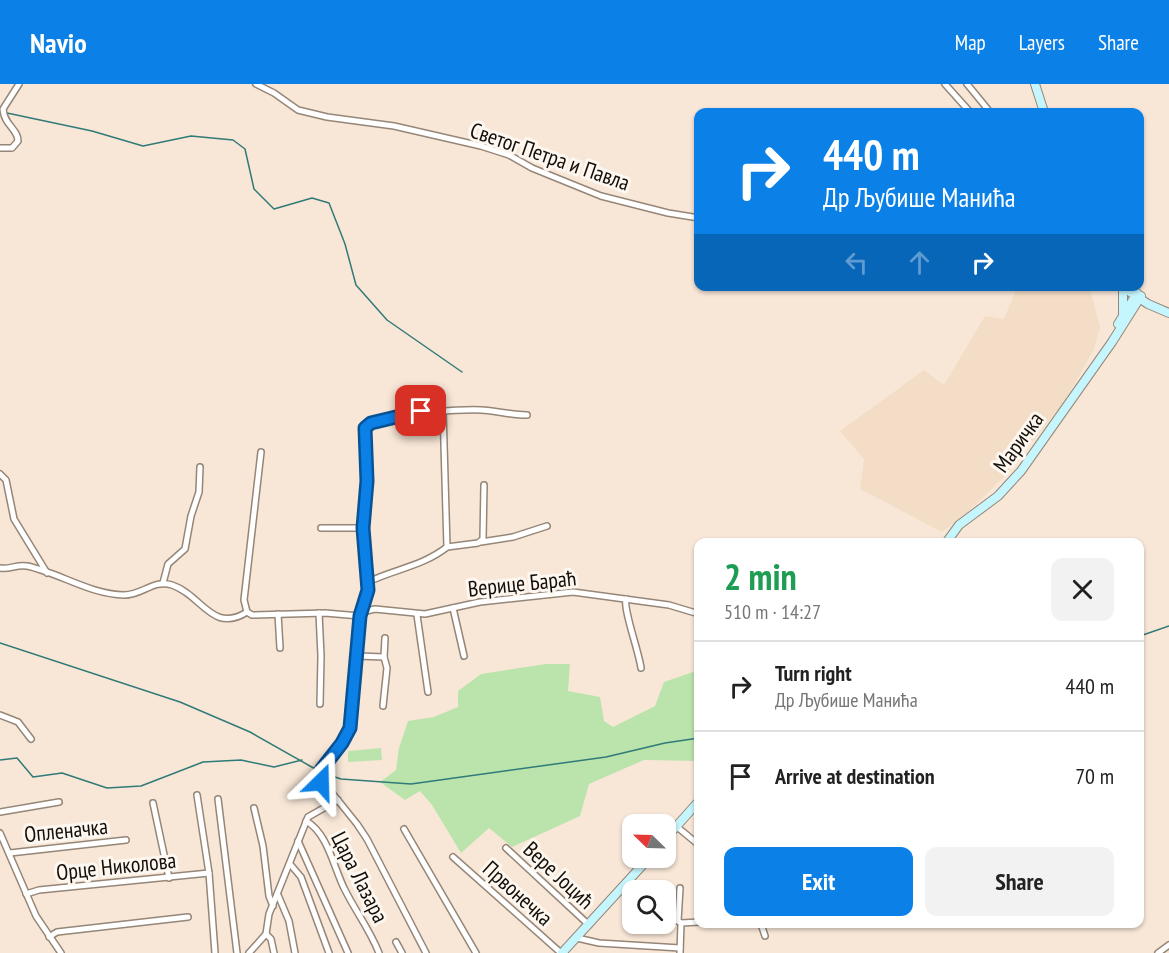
<!DOCTYPE html>
<html lang="en">
<head>
<meta charset="utf-8">
<style>
	:root { --surface:#fff; --page:#f2f2f2; --text:#222; --muted:#767676; --line:#e0e0e0; --accent:#0b80e7 }
	body { margin:0; font-family:"PT Sans Narrow",sans-serif; background:var(--page); color:var(--text); height:100vh; display:flex; flex-direction:column; font-size:22px; white-space:nowrap }
	* { box-sizing:border-box; margin:0 }
	p { font-size:20px; color:var(--muted) }
	.icon { flex:none; width:33px; height:33px; fill:none; stroke:currentColor; stroke-width:2; stroke-linecap:round; stroke-linejoin:round }
	.map { position:relative; flex:1; overflow:hidden }
	.side { position:absolute; left:694px; top:454px; width:450px; height:390px; display:flex; flex-direction:column; background:var(--surface); border-radius:12px; box-shadow:0 2px 4px #0004 }
	.side>* { flex:none }
	.top-card { position:absolute; left:694px; top:24px; width:450px; height:183px; border-radius:12px; box-shadow:0 2px 4px #0004; background:#0b80e7; color:#fff; overflow:hidden }
	.needle { width:39px; rotate:293deg }
	.fabs { position:absolute; left:622px; top:730px; display:grid; gap:12px }
	.fabs a { display:grid; place-items:center; width:54px; height:54px; border-radius:12px; background:var(--surface); box-shadow:0 2px 4px #0004; font-size:30px }
	.pin { position:absolute; display:grid; place-items:center; width:51px; height:51px; color:#fff; margin:-26px; border-radius:12px; box-shadow:0 3px 9px #0006 }
	.me { position:absolute; width:66px; margin:-33px; rotate:22deg; stroke-linejoin:round; filter:drop-shadow(0 0 4px #0008) }
	.turn { display:flex; align-items:center; gap:21px; height:126px; padding:0 30px; font-size:27px }
	.turn .icon { width:78px; height:78px; stroke-width:2.5 }
	.turn b { display:block; font-size:42px; line-height:51px }
	.lanes { display:flex; align-items:center; height:57px; padding:0 30px; background:#0003; justify-content:center; gap:30px; direction:ltr }
	.lanes .off { opacity:.35 }
	.round { display:grid; place-items:center; flex:none; width:63px; height:63px; border-radius:12px; background:var(--page) }
	.headline { display:flex; align-items:center; justify-content:space-between; height:102px; padding:0 30px }
	h1 { font-size:36px; font-weight:800; line-height:45px; color:#1e9e55 }
	.cta { display:flex; gap:12px; margin-top:auto; padding:12px 30px }
	.cta a { flex:1; height:69px; border-radius:12px; background:var(--accent); color:#fff; font-size:24px; font-weight:800; line-height:69px; text-align:center }
	.cta a+a { background:var(--page); color:var(--text) }
	ul { padding:0; list-style:none }
	li { display:flex; align-items:center; gap:18px; height:90px; padding:0 30px; border-top:2px solid var(--line) }
	li div { flex:1 }
	li b { display:block; font-size:22px }
	li em { font-style:normal }
	header { display:flex; align-items:center; gap:36px; box-sizing:border-box; height:84px; padding:0 30px; background:var(--accent); color:#fff }
	header strong { font-size:28px }
	nav { display:flex; gap:33px; margin-inline-start:auto; font-size:21px }
	.map>svg:first-child { display:block }
	.built { fill:#f4ddc7 }
	.green { fill:#bae4ac }
	.lines { fill:none; stroke-linecap:round; stroke-linejoin:round }
	.stream { stroke:#307a78; stroke-width:1.5 }
	.street-casing { stroke:#958677; stroke-width:8 }
	.secondary-casing { stroke:#958677; stroke-width:10 }
	.street { stroke:#fff; stroke-width:5 }
	.secondary { stroke:#c6f6fd; stroke-width:8 }
	.route-casing { stroke:#075396; stroke-width:15 }
	.route { stroke:#0b80e7; stroke-width:10 }
	.labels { text-anchor:middle; dominant-baseline:central; stroke-width:6; stroke-linejoin:round; paint-order:stroke }
	.street-label { font-size:22px; fill:#130e08; stroke:#fdf7f0 }
</style>
</head>
<body>
<header>
<strong>Navio</strong>
<nav><a>Map</a><a>Layers</a><a>Share</a></nav>
</header>
<div class="map">
<svg width="1169" height="869" viewBox="0 0 1169 869">
	<rect width="100%" height="100%" fill="#f8e7d7"/>
	<path class="built" d="M1082 203 1090 204 1100 243 1094 265 1065 317 1003 394 968 428 942 448 860 405 864 375 840 347 924 286 944 301 985 232 1004 235 1017 203Z"/>
	<g class="green">
		<path d="M546 580H570L568 607 600 613 604 637 613 643 655 622 664 598 699 586V677L644 676 589 700 580 732 512 763 489 744 461 769 432 721 420 707 405 716 380 698 396 686 399 664 408 637 434 633 458 623V607L481 590Z"/>
		<path d="M381 664 382 676 348 678V667Z"/>
	</g>
	<g class="lines">
		<g class="stream">
			<path d="M7 29 92 47 143 62 191 52 233 56 245 65 254 105 274 125 312 114 329 119 345 160 356 201 387 236 462 288"/>
			<path d="M1140 552 1169 542"/>
			<path d="M0 559 180 618 250 648 317 686"/>
			<path d="M0 676 17 674 33 693 62 689 107 704 141 702 203 678 241 676 274 683 302 676"/>
			<path d="M329 691 341 695 411 700 606 673 665 659 699 654"/>
		</g>
		<g class="street-casing">
			<g id="street">
				<path d="M256 0 274 9 298 26 327 33 394 42 481 62 509 71 532 84 601 112 668 129 699 134"/>
				<path d="M945 0 970 28"/>
				<path d="M967 0 990 28"/>
				<path d="M0 64H12L18 57C18 45 4 41 3 25L19 0"/>
				<path d="M261 368 244 516 247 528 252 531 325 529 360 532"/>
				<path d="M0 390 6 396 14 435 47 489"/>
				<path d="M321 444H363"/>
				<path d="M481 458 513 453 547 442"/>
				<path d="M447 463 478 459 483 455 484 401"/>
				<path d="M0 484C9 486 17 480 27 482 60 489 89 510 124 511 143 511 153 495 172 501 202 511 212 550 247 528"/>
				<path d="M368 498C395 485 423 482 447 463L443 326"/>
				<path d="M163 499 168 480 185 465 191 432 199 408 200 383"/>
				<path d="M626 515C623 525 639 568 641 584"/>
				<path d="M453 524 464 572"/>
				<path d="M362 528 375 525 425 530 480 518 573 508 669 521 699 530"/>
				<path d="M319 529 321 572 320 620"/>
				<path d="M278 530 280 564"/>
				<path d="M417 531 428 608"/>
				<path d="M358 572 384 573 387 584 383 622"/>
				<path d="M384 573 385 554"/>
				<path d="M0 631 18 638 31 655"/>
				<path d="M197 711 209 789 215 869"/>
				<path d="M218 715 237 869"/>
				<path d="M153 719 169 794"/>
				<path d="M254 724 263 762 269 812 273 822"/>
				<path d="M0 728 59 718"/>
				<path d="M306 737C328 749 334 785 345 806 356 828 370 846 379 869"/>
				<path d="M676 742 699 761"/>
				<path d="M404 745 476 869"/>
				<path d="M0 749 36 832 61 869"/>
				<path d="M298 757 348 869"/>
				<path d="M506 764 589 841"/>
				<path d="M10 769 126 756"/>
				<path d="M453 773 561 869"/>
				<path d="M290 780 301 793 329 869"/>
				<path d="M680 804 678 837 681 839 680 869"/>
				<path d="M26 810 39 806 209 789"/>
				<path d="M278 811 289 837 295 869"/>
				<path d="M630 828 633 830"/>
				<path d="M666 835 678 837"/>
				<path d="M681 839 699 838"/>
				<path d="M761 840 765 852"/>
				<path d="M266 850 271 855 274 869"/>
				<path d="M49 853 57 848 188 833"/>
				<path d="M577 854 599 859 680 864"/>
				<path d="M396 858 402 869"/>
				<path d="M249 869 266 850 269 830 308 733 338 716"/>
				<path d="M426 869 367 755 357 740 320 694C320 680 343 661 349 644L360 532 368 498 363 444 367 397 365 345C372 329 462 325 481 326 497 327 512 331 527 331"/>
				<path d="M1158 869 1169 861"/>
			</g>
		</g>
		<g class="secondary-casing">
			<g id="secondary">
				<path d="M1035 0 1044 28"/>
				<path d="M1121 202 1148 220 1169 229"/>
				<path d="M1123 230V205"/>
				<path d="M1118 240 1137 209"/>
				<path d="M946 459 959 441 998 412 1021 387 1112 258 1141 212"/>
				<path d="M666 754 699 717"/>
				<path d="M562 869 649 774"/>
			</g>
		</g>
		<use href="#street" class="street"/>
		<use href="#secondary" class="secondary"/>
	</g>
	<g class="lines">
		<g class="route-casing">
			<path id="route" d="M321 698V686L342 659 350 644 360 532 368 506 363 444 367 397 365 344 371 339 421 327"/>
		</g>
		<use href="#route" class="route"/>
	</g>
	<g class="labels">
		<g class="street-label">
			<text transform="translate(550 72) rotate(19)">Светог Петра и Павла</text>
			<text transform="translate(1018 358) rotate(-54)">Маричка</text>
			<text transform="translate(522 499) rotate(-6)">Верице Бараћ</text>
			<text transform="translate(66 746) rotate(-6)">Опленачка</text>
			<text transform="translate(116 782) rotate(-6)">Орце Николова</text>
			<text transform="translate(559 791) rotate(43)">Вере Јоцић</text>
			<text transform="translate(360 793) rotate(63)">Цара Лазара</text>
			<text transform="translate(518 809) rotate(42)">Првонечка</text>
		</g>
	</g>
</svg>
<div class="fabs">
<a><svg class="needle" viewBox="-14 -14 28 28"><path d="M0-13l5 13h-10z" fill="#e53935"/><path d="M0 13l5-13h-10z" fill="#767676"/></svg></a>
<a><svg class="icon" aria-label="search" viewBox="0 0 24 24"><circle cx="10" cy="10" r="6"/><path d="M15 15l6 6"/></svg></a>
</div>
<div class="pin" style="left:421px;top:327px;background:#d93025"><svg class="icon" aria-label="arrive" viewBox="0 0 24 24"><path d="M6 21V4h12l-3 4 3 4H6"/></svg></div>
<svg class="me" style="left:321px;top:698px" viewBox="-20 -20 40 40"><path d="M0-17L14 15 0 8-14 15z" fill="#0b80e7" stroke="#fff" stroke-width="4"/></svg>
<div class="top-card">
<div class="turn"><svg class="icon" aria-label="right" viewBox="0 0 24 24"><path d="M7 20v-9h11M14 6l5 5-5 5"/></svg><div><b>440 m</b>Др Љубише Манића</div></div>
<div class="lanes"><svg class="icon off" aria-label="left" viewBox="0 0 24 24"><path d="M17 20v-9H6M10 6l-5 5 5 5"/></svg><svg class="icon off" aria-label="ahead" viewBox="0 0 24 24"><path d="M12 20V5M6 11l6-6 6 6"/></svg><svg class="icon" aria-label="right" viewBox="0 0 24 24"><path d="M7 20v-9h11M14 6l5 5-5 5"/></svg></div>
</div>
<section class="side">
<div class="headline"><div><h1>2 min</h1><p>510 m · 14:27</p></div><a class="round"><svg class="icon" aria-label="close" viewBox="0 0 24 24"><path d="M6 6l12 12M18 6L6 18"/></svg></a></div>
<ul>
<li><svg class="icon" aria-label="right" viewBox="0 0 24 24"><path d="M7 20v-9h11M14 6l5 5-5 5"/></svg><div><b>Turn right</b><p>Др Љубише Манића</p></div><em>440 m</em></li>
<li><svg class="icon" aria-label="arrive" viewBox="0 0 24 24"><path d="M6 21V4h12l-3 4 3 4H6"/></svg><div><b>Arrive at destination</b></div><em>70 m</em></li>
</ul>
<div class="cta"><a>Exit</a><a>Share</a></div>
</section>
</div>
</body>
</html>
